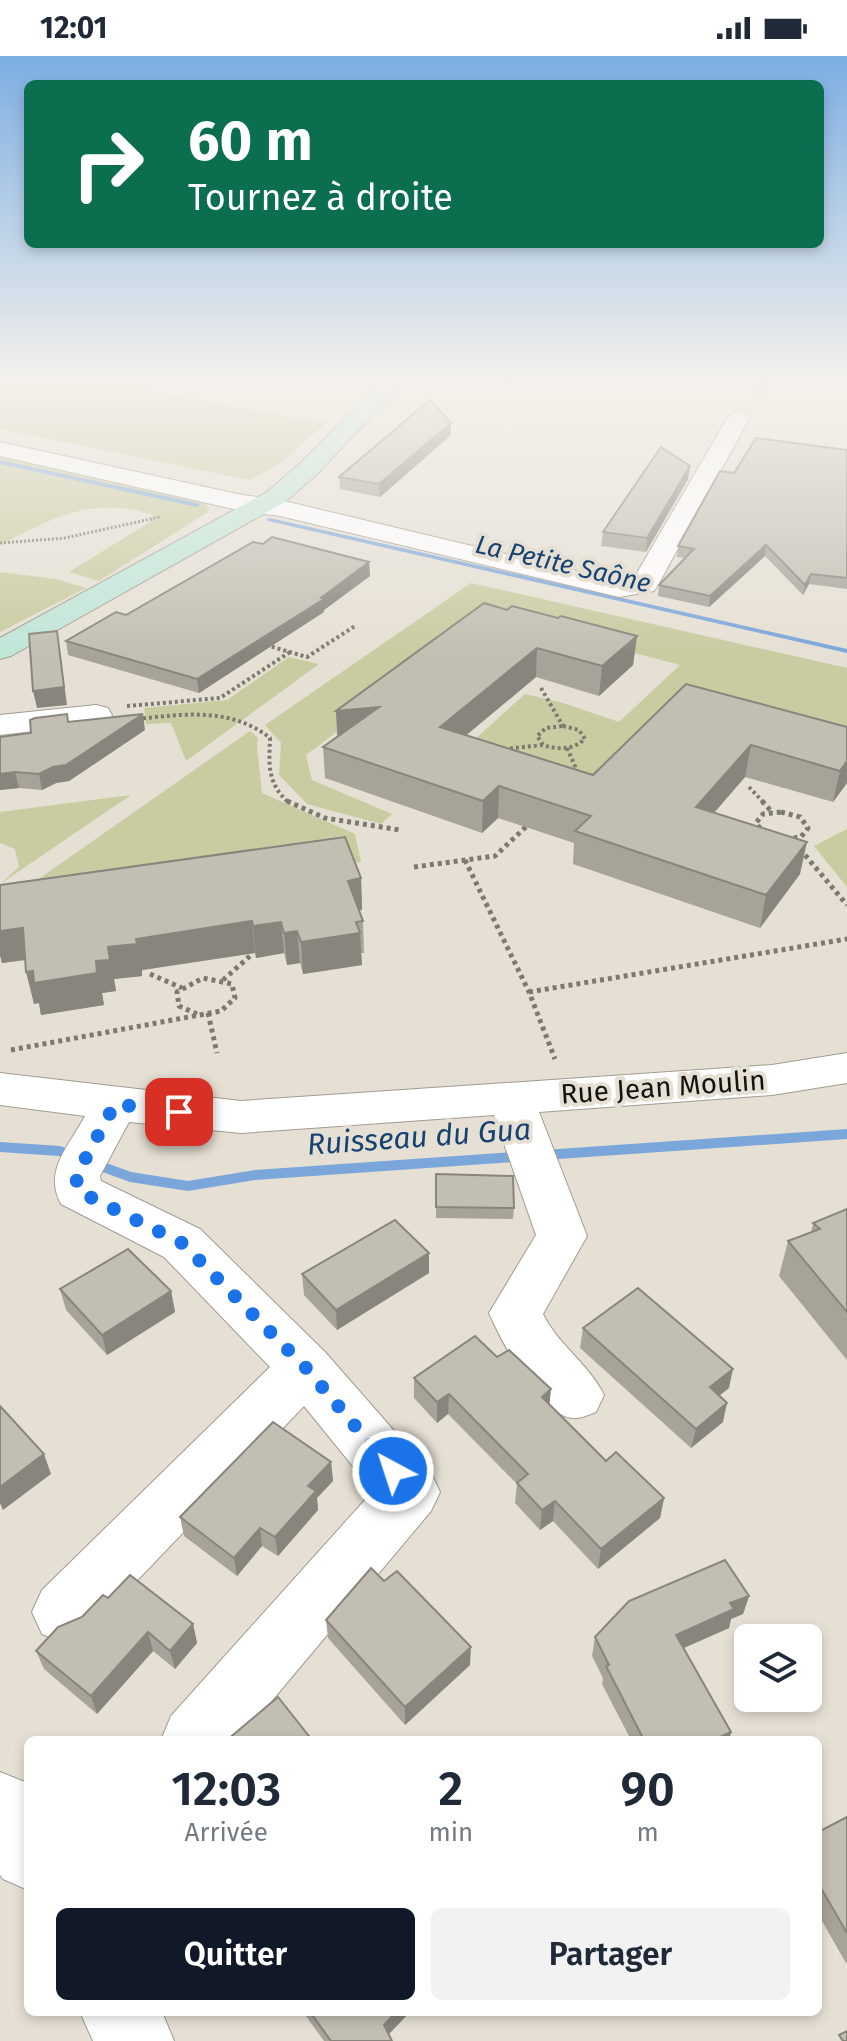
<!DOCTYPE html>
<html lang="fr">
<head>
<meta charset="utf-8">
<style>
	:root { --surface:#fff; --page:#f2f2f3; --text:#1f2937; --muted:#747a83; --accent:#111827 }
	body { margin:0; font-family:"Fira Sans",sans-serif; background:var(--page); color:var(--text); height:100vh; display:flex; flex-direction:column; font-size:30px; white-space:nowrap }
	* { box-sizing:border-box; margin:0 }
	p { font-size:26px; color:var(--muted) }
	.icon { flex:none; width:44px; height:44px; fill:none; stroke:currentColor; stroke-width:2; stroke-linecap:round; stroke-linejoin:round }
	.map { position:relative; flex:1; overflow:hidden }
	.drawer { position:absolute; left:24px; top:1680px; width:798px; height:280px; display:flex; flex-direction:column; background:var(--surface); border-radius:12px; box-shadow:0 4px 12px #0003 }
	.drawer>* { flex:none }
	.banner { position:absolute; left:24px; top:24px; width:800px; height:168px; border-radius:12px; box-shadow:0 4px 12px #0003; background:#0b6e4f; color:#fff; overflow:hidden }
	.controls { position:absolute; left:734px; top:1568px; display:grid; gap:16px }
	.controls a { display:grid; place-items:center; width:88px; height:88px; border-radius:12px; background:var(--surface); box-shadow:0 4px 12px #0003; font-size:40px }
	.pin { position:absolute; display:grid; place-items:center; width:68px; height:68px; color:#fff; margin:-34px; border-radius:16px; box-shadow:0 4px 12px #0006 }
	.me { position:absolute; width:88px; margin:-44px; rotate:320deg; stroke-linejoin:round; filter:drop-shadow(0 0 6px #0008) }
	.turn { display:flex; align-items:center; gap:28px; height:168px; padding:0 32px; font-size:36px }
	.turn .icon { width:104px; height:104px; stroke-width:2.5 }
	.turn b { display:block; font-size:56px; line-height:68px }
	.eta { display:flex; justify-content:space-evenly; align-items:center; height:136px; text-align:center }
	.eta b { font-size:48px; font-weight:600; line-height:56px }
	.cta { display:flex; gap:16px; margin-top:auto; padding:16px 32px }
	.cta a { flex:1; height:92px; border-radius:12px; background:var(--accent); color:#fff; font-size:32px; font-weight:600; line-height:92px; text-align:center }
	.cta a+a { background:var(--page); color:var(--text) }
	.status { display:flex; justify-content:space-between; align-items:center; height:56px; padding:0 40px; background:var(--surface); direction:ltr }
	.status svg { height:22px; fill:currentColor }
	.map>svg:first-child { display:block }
	.green { fill:#c9cba0 }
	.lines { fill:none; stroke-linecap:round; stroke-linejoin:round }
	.stream { fill:#7aa6da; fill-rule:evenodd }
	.lane-casing { stroke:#a19c90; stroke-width:2 }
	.street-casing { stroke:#a19c90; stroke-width:2 }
	.secondary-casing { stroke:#a19c90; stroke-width:2 }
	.path-far2 { stroke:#7d7971; stroke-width:3; stroke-dasharray:2 2; stroke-linecap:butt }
	.path-far1 { stroke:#7d7971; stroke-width:4; stroke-dasharray:3 3; stroke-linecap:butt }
	.path { stroke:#7d7971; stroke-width:5; stroke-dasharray:4 4; stroke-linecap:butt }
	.lane { fill:#fff; fill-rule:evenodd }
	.street { fill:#fff; fill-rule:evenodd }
	.secondary { fill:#c0e6d7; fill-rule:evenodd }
	.wall { fill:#a8a399 }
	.shaded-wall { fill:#88857d }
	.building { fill:#c3beb2; stroke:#88857d; stroke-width:2 }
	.route { stroke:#1a73e8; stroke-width:14; stroke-dasharray:0 25.2 }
	.labels { text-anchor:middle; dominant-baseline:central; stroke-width:8; stroke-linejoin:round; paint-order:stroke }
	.far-water-label { font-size:26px; font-style:italic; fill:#154273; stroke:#e6e0d4 }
	.street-label { font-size:28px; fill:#15130f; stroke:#e6e0d4 }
	.water-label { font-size:30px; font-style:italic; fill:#154273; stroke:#e6e0d4 }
</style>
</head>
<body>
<div class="status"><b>12:01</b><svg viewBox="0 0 49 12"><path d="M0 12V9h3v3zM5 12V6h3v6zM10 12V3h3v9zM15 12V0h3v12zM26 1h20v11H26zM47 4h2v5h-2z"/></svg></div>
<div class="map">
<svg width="847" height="1985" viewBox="0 0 847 1985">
	<rect width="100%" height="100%" fill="#e6e0d4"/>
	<g class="green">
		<path d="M0 324H91L326 367 278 409 249 424 0 373Z"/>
		<path d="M0 399 206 445 208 456 99 525 69 516 150 466 153 459C92 439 53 462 0 489Z"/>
		<path d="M0 516 56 523 86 532 0 576Z"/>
		<path d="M471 527 847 612V690L577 739 463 694 525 638 560 646 619 666 680 609 552 575 481 568 306 699 312 724 392 758 381 768 307 748 279 719 281 687 265 669Z"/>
		<path d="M289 601 319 608 186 705 171 667 146 668 144 652 227 644Z"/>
		<path d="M250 675 258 682 257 691 262 737 355 778 361 806 0 862V850Z"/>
		<path d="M131 739 0 828 19 811 15 793 0 787V756Z"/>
		<path d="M847 773V831L814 790Z"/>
	</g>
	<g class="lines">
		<g class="stream">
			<path d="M0 404 197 447 200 449 197 451 0 408Z"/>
			<path d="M270 462 847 593V597L268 465 266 464Z"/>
			<path d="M847 1073V1083L255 1124 188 1135 130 1126 59 1100 0 1096V1086L60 1090 131 1116 188 1125 255 1114Z"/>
		</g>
		<g class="lane-casing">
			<path id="lane" d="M757 324H767L763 337 754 335Z"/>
		</g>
		<g class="street-casing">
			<g id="street">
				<path d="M739 354 750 361 658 529 654 535 619 541 280 460 242 455 0 400V386L242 439 280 444 619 525 634 522 728 361Z"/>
				<path d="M96 649 108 652 112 659 108 666 0 679V659Z"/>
				<path d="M847 997V1027L772 1039 539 1056 587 1180 543 1258C558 1289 589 1308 604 1339L596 1356C590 1358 584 1361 578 1362 542 1366 501 1284 489 1257L536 1179 494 1059 241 1077 129 1066 100 1120 101 1125 200 1173 325 1296 431 1417 440 1436 431 1455 239 1684H161L171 1660 373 1435 304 1350 86 1578 64 1587 42 1578 32 1556 42 1534 270 1311 164 1201 61 1148C43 1115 69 1090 85 1060L0 1049V1017L241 1045 772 1009Z"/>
				<path d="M0 1716 25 1726 28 1731V1834L3 1823 0 1819Z"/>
				<path d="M80 1956H162L174 1985H93Z"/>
			</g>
		</g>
		<g class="secondary-casing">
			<path id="secondary" d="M384 324H406L316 419 285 446 11 600 0 603V582L267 436 298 409Z"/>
		</g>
		<path class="path-far2" d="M0 487 65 482 160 461"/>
		<g class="path-far1">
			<path d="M266 589 307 601 355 570"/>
			<path d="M541 632 563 670"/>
			<path d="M127 650 220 642 290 596"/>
			<path d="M137 663C184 658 231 651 270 682 269 710 267 727 289 747"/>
			<path d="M563 670 579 674 585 683C572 694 559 694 543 689L537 680 546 672Z"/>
			<path d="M567 692 579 719"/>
			<path d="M504 693 543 689"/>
			<path d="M749 731 764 747"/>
		</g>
		<g class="path">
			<path d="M287 745 325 762 400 774"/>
			<path d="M762 745 772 756"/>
			<path d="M781 756 800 761 808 772 801 781C782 784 768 783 756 767L763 758Z"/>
			<path d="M800 793 847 849"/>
			<path d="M465 804 529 936 555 1003"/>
			<path d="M414 811 495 800 529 768"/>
			<path d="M150 918 182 932"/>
			<path d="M223 924 250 900"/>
			<path d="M529 936 847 883"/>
			<path d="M208 957 217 997"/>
			<path d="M11 994 221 955 235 942 232 928 203 922 177 936 179 950 197 958"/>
		</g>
		<use href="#lane" class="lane"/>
		<use href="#street" class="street"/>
		<use href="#secondary" class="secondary"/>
	</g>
	<g class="wall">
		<path d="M451 367V379L380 441 340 433 339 421Z"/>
		<path d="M847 394V533L809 528 803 539 765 500 709 551 658 540 659 529 685 502 677 501 678 490 734 417Z"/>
		<path d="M690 410 688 423 646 496 601 490 603 476Z"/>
		<path d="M263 488 369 506 370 520 324 554V556L199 637 68 599 66 585 126 559Z"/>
		<path d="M507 554 558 562 637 580 633 609 599 640 536 621 466 679 593 719 847 671V727L833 746 745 721 714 757 800 818 760 872 573 808 574 787 498 762 482 777 325 722 323 691 337 681 336 655Z"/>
		<path d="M69 666 145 674 69 725 56 727 42 734 19 732 0 734 31 677Z"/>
		<path d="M361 822 362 854H359L363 865 364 897H361L362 909 303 918 300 907 287 909 284 897 256 902 255 897 142 914V920L114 923 116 935 102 937 104 949 41 959 39 947 34 948 26 904 2 907 0 899V829Z"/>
		<path d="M436 1118 514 1152 513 1163 436 1162Z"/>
		<path d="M847 1153V1304L779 1220 788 1185 811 1177 813 1167Z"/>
		<path d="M429 1197V1217L337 1274 304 1239 302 1218Z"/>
		<path d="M60 1233 171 1235 175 1256 107 1299 66 1254Z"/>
		<path d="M583 1272 729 1332 719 1340 723 1366 691 1392 580 1292Z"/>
		<path d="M497 1301 550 1349 606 1405 664 1442 660 1462 598 1513 553 1465 540 1474 515 1447 517 1428 448 1358 437 1367 414 1342V1322Z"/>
		<path d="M331 1406 333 1425 317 1442 318 1454 278 1500 262 1490 237 1520 184 1480 180 1461Z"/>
		<path d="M749 1540 743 1558 731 1563 729 1572 684 1592 731 1676 729 1684H631L602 1628 603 1622 592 1600 595 1581Z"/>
		<path d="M108 1542 193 1568 197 1587 175 1613 153 1595 97 1658 44 1613 36 1595Z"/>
		<path d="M326 1564 470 1609 405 1669 328 1582Z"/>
		<path d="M847 1761V1906L846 1907 818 1858V1776Z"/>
		<path d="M303 1956H410L389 1978 392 1985H324Z"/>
	</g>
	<g class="shaded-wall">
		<path d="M451 367V379L380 441 379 428Z"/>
		<path d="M690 410 688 423 646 496 647 482Z"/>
		<path d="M766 489 765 500 709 551 710 540Z"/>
		<path d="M369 506 370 520 324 554V556L199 637 197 623 321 542Z"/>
		<path d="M811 518 809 528 803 539 805 529Z"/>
		<path d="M57 575 67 649 37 652 33 635Z"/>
		<path d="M637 580 633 609 599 640 602 610Z"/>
		<path d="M537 592 536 621 439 702 440 671Z"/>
		<path d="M379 651 338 686 336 655Z"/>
		<path d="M143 658 145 674 69 725 56 727 42 734 39 718Z"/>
		<path d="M751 689 745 721 691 783 696 751Z"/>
		<path d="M847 701V727L833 746 840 715Z"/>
		<path d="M15 716 19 732 0 734V718Z"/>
		<path d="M499 730 498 762 482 777 483 745Z"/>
		<path d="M807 786 800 818 760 872 766 839Z"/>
		<path d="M361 822 362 854 349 856 348 825Z"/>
		<path d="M252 865 255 897 142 914V920L114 923 116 935 102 937 104 949 41 959 39 947 34 948 26 916 136 883Z"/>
		<path d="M281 866 284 897 256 902 253 870Z"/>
		<path d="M23 872 31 903 2 907 0 899V875Z"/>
		<path d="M297 875 300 907 287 909 284 877Z"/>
		<path d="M360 877 362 909 303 918 301 886Z"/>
		<path d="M429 1197V1217L337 1274 336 1254Z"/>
		<path d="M171 1235 175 1256 107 1299 102 1279Z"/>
		<path d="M733 1313 729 1332 705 1350 710 1331Z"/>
		<path d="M551 1333 549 1354 542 1341Z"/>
		<path d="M449 1338 448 1358 437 1367V1346Z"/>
		<path d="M727 1347 723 1366 691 1392 696 1373Z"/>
		<path d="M44 1398 51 1418 3 1454 0 1447V1431Z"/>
		<path d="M331 1406 333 1425 317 1442 318 1454 278 1500 275 1481 308 1430Z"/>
		<path d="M664 1442 660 1462 598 1513 601 1493Z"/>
		<path d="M555 1445 553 1465 540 1474 542 1454Z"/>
		<path d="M260 1472 262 1490 237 1520 234 1502Z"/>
		<path d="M749 1540 743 1558 731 1563 729 1572 672 1597 676 1579 730 1547Z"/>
		<path d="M193 1568 197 1587 175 1613 170 1595Z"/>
		<path d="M148 1576 153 1595 97 1658 91 1640Z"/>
		<path d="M471 1591 470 1609 405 1669V1651Z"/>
		<path d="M731 1676 729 1684H714Z"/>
		<path d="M396 1956H410L385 1982 384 1969Z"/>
	</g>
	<g class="building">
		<path d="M430 344 451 367 379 428 339 421Z"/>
		<path d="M756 382 847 394V522L811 518 805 529 766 489 710 540 659 529 694 493 678 490 720 415 734 417Z"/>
		<path d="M661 391 690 410 647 482 603 476Z"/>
		<path d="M272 481 369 506 321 542 324 543 197 623 66 585 116 556 126 559 253 486 263 488Z"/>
		<path d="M484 547 507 554 512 550 558 562 561 560 637 580 602 610 537 592 440 671 593 719 686 628 847 671V705L840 715 751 689 696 751 807 786 766 839 575 775 591 760 499 730 483 745 323 691 379 651 336 655Z"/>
		<path d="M57 575 64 631 33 635 29 578Z"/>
		<path d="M67 658 68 666 143 658 66 709 53 711 39 718 15 716 0 718V681L31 677 30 664 35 662Z"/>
		<path d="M345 781 361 822 348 825 363 865 356 866 360 877 301 886 297 875 284 877 281 866 253 870 252 865 136 883 137 888 108 891 110 904 96 905 97 917 34 927 33 915 26 916 23 872 0 875V829Z"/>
		<path d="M436 1118 513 1120 514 1152 436 1151Z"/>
		<path d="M847 1153V1256L788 1185 820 1173 813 1167Z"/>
		<path d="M395 1164 429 1197 336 1254 302 1218Z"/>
		<path d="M128 1193 171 1235 102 1279 60 1233Z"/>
		<path d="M638 1232 733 1313 710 1331 727 1347 696 1373 583 1272Z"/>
		<path d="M475 1280 497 1301 509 1294 551 1333 542 1341 606 1405 616 1396 664 1442 601 1493 555 1445 542 1454 517 1427 528 1418 449 1338 437 1346 414 1322Z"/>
		<path d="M0 1350 44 1398 0 1431Z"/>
		<path d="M273 1366 331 1406 308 1430 316 1435 275 1481 260 1472 234 1502 180 1461Z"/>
		<path d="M725 1504 749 1540 730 1547 734 1553 676 1579 731 1676 714 1684H644L606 1610 609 1609 595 1581 629 1545Z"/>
		<path d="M371 1512 384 1525 397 1515 471 1591 405 1651 326 1564Z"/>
		<path d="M130 1519 193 1568 170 1595 148 1576 91 1640 36 1595 58 1571 82 1561 103 1539 108 1542Z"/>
		<path d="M278 1641 312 1684H227Z"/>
		<path d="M847 1761V1877L818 1827V1776Z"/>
		<path d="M310 1956H396L384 1969 392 1985H331Z"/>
		<path d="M847 1975V1985H843L839 1979Z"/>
	</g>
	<linearGradient id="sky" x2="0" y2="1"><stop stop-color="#7caee2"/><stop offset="0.54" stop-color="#f4f1ec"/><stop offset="1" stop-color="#f4f1ec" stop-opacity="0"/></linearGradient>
	<rect width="847" height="601" fill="url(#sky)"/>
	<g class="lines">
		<path class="route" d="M179 1056 115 1048 76 1120 78 1135 182 1187 306 1312 393 1415"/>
	</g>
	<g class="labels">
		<g class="far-water-label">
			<text transform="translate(563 508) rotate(13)">La Petite Saône</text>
		</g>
		<g class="street-label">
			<text transform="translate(663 1031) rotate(-4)">Rue Jean Moulin</text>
		</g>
		<g class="water-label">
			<text transform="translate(419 1081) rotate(-4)">Ruisseau du Gua</text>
		</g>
	</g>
</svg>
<div class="controls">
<a><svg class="icon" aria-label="layers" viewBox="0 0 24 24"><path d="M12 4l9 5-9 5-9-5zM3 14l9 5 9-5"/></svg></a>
</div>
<div class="pin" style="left:179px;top:1056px;background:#d93025"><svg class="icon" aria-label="arrive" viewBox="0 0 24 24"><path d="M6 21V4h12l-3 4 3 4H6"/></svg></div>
<svg class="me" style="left:393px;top:1415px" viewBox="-20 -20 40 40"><circle r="17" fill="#1a73e8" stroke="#fff" stroke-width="3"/><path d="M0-11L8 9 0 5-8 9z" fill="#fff"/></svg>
<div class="banner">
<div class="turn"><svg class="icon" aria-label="right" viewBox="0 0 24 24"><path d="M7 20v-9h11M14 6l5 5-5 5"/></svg><div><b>60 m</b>Tournez à droite</div></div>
</div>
<section class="drawer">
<div class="eta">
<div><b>12:03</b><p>Arrivée</p></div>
<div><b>2</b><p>min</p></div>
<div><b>90</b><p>m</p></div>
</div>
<div class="cta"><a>Quitter</a><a>Partager</a></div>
</section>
</div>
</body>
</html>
